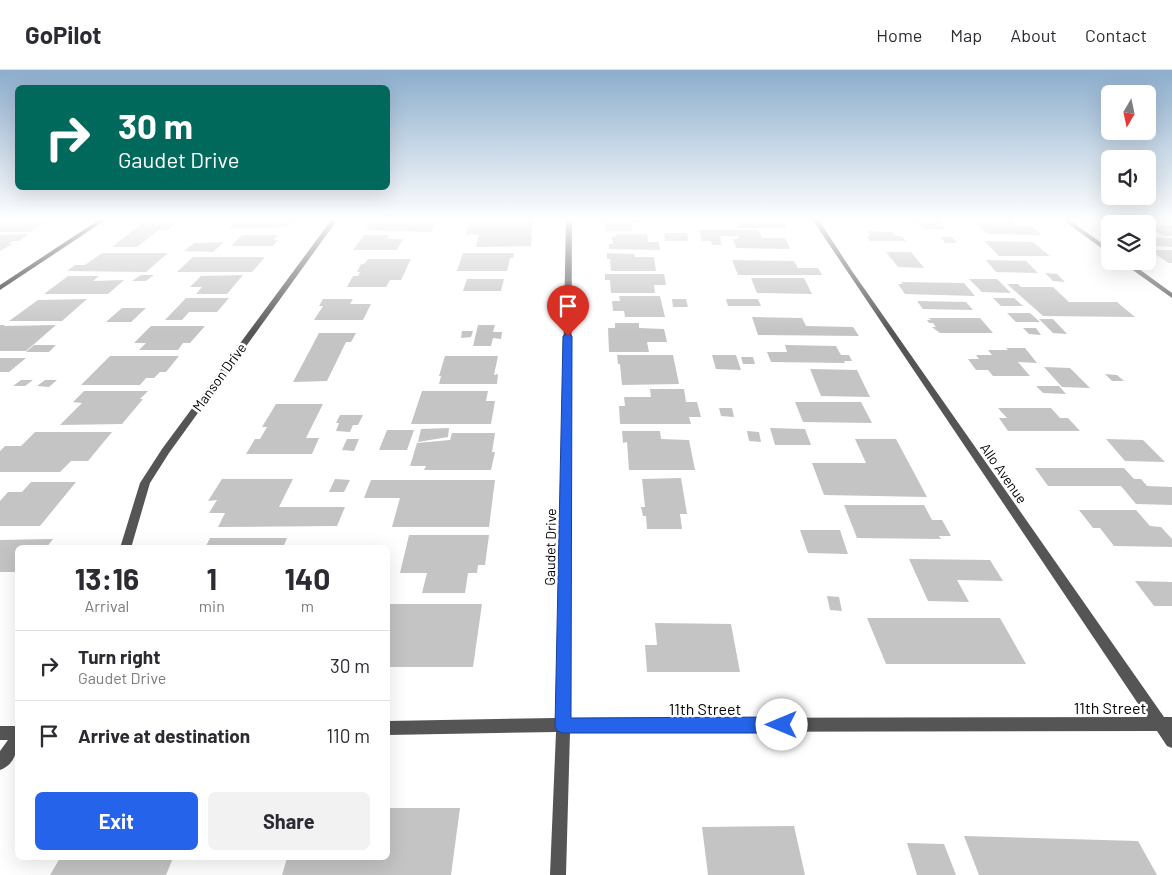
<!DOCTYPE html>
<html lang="en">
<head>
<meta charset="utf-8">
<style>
	:root { --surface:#fff; --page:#f2f2f3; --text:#2b2b33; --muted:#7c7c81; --line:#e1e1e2; --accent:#2563eb }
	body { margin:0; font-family:Barlow,sans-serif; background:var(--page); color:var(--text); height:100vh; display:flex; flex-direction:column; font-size:19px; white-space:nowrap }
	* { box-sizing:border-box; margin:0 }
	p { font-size:16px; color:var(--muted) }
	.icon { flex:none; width:28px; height:28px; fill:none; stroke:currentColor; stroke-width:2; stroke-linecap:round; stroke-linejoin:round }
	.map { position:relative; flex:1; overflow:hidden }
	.drawer { position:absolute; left:15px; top:475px; width:375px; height:315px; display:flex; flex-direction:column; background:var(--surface); border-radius:8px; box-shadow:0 5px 20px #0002 }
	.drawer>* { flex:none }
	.top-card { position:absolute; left:15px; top:15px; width:375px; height:105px; border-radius:8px; box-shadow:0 5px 20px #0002; background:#00695c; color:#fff; overflow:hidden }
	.needle { width:32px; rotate:189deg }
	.controls { position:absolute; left:1101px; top:15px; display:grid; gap:10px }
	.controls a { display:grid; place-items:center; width:55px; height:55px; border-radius:8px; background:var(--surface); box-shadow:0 5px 20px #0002; font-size:25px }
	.pin { position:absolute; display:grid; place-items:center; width:42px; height:42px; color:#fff; margin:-51px -21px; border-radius:50% 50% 50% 0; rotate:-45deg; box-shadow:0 0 5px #0007 }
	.pin .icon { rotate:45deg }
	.me { position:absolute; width:55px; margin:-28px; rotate:270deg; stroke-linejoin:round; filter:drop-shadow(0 0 4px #0008) }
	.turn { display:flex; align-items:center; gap:18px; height:105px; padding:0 20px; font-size:22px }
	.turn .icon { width:65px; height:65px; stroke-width:2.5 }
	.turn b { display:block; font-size:35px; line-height:42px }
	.eta { display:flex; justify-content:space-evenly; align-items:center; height:85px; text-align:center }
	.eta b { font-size:30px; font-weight:700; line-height:35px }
	.primary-button { display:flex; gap:10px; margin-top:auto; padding:10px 20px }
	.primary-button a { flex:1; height:58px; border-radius:8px; background:var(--accent); color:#fff; font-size:20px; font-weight:700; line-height:58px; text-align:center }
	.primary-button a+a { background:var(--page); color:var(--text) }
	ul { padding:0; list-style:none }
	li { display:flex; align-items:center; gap:15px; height:70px; padding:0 20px; border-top:1px solid var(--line) }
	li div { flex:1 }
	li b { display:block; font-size:19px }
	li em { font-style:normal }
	header { display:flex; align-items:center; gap:30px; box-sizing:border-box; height:70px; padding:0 25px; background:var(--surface); border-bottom:1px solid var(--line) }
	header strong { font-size:24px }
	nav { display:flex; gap:28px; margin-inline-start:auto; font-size:18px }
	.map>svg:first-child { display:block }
	.building { fill:#c4c4c4 }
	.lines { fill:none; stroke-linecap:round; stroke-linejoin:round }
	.street { fill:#555; fill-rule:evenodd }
	.secondary { fill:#222; fill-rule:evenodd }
	.route { fill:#2563eb; stroke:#184099 }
	.labels { text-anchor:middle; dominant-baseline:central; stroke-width:5; stroke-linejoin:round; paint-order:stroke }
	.street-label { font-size:14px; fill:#000; stroke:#fff }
	.near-street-label { font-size:16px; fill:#000; stroke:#fff }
</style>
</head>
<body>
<header>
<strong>GoPilot</strong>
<nav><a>Home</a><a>Map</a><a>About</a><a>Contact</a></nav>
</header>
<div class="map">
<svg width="1172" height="805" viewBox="0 0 1172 805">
	<rect width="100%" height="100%" fill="#fff"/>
	<g class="building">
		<path d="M240 149H294L286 157 229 159Z"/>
		<path d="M399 149H410V152H435L431 162 366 160 372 151H397Z"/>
		<path d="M533 149 531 176 476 177 479 165 466 164 470 150Z"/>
		<path d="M604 149H641V152L631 153 632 161H607Z"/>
		<path d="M735 149H782L787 158H739Z"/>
		<path d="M913 149H936L946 159H923Z"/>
		<path d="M971 149H1009L1017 156H1031L1042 165 988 164Z"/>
		<path d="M0 150H31L29 151H47L30 162H0Z"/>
		<path d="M177 152 168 160H159L137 177H112L142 153Z"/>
		<path d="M1148 155H1172V166H1163Z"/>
		<path d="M699 160H758L762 168H785L790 179 736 178 733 169H739L738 166H720L722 175H712L711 171H702Z"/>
		<path d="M867 161 892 162 895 166H902L906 171H870L867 166H870Z"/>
		<path d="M664 163H687L689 171H665Z"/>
		<path d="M29 164 19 171H13L8 174H13L0 181V165Z"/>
		<path d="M616 164H647L648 172H659L660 180 609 179V174H613L612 166 616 167Z"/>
		<path d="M242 165H278L274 170H278L273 176H231Z"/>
		<path d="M364 165H389L387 169H403L397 180H353Z"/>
		<path d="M941 167H952L957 173H945Z"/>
		<path d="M1148 167 1172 168V177L1154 176 1148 172H1154Z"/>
		<path d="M984 171 1033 172 1050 186H999Z"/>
		<path d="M224 172 213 182 184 181 194 173Z"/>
		<path d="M1149 180H1172V193H1169Z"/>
		<path d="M886 182H911L924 198 898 197Z"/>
		<path d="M102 183H168L146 202 67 201 75 195H85Z"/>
		<path d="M463 183H514L513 188H510L507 201H457Z"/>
		<path d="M607 183 634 184 635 187H654L656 201H611L610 189H607Z"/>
		<path d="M193 187H265L252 202H177Z"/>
		<path d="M368 189H411L401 210H390L386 217H347L353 206H358L360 202H357L361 194H364Z"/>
		<path d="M732 190 794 191 798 198H818L822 205H738Z"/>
		<path d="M986 190 1026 191 1038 203 996 202Z"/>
		<path d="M1045 203 1057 204 1065 212 1053 211Z"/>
		<path d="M605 204H664L666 215H654L655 223H611L610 210H605Z"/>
		<path d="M141 205H154L146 211H132Z"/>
		<path d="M243 205 227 224H196L202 217H190L201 206Z"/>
		<path d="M68 206H99L93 211 124 210 108 224H44Z"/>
		<path d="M751 208H804L812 224 757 223Z"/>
		<path d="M467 209H504L501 221H463Z"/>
		<path d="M969 209H997L1011 223 982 222Z"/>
		<path d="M901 212 964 213 975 226 905 224 898 214H903Z"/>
		<path d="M1007 214H1018L1021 217H1053L1069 232H1117L1135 247 1043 246Z"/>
		<path d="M619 226H660L665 247H625L624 241H613L612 231H620Z"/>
		<path d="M186 228H229L217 242H189L182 250H165Z"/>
		<path d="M993 228H1014L1023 236H1001Z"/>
		<path d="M87 229 62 251H9L38 230Z"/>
		<path d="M323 229H353L350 234H371L363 250H314L323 236H319Z"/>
		<path d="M672 229H686L688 237H673Z"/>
		<path d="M726 229H758L761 236H728Z"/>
		<path d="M917 231 966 232 973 240 923 239Z"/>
		<path d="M122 238H146L131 252H106Z"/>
		<path d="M1007 243H1030L1040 252H1016Z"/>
		<path d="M752 247 802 248 806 256 853 257 859 266 758 265Z"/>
		<path d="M929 248H980L993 263H940L932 257H936L933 253H929L927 250H931Z"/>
		<path d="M1039 249H1053L1067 264 1053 263Z"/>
		<path d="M615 253H639V258L664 259 667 272H647L649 282H609L608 258H615Z"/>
		<path d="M0 255H5L4 256 56 255 26 281H0Z"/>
		<path d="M478 255H495L493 262H502L501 269 493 268 491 276H473Z"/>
		<path d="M151 256H205L190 273H183L178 280H139L146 273H134Z"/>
		<path d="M1023 258H1036L1041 265 1029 264Z"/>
		<path d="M462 261H473L471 267 461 268Z"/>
		<path d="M319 263H356L351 272H346L327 311 293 312Z"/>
		<path d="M34 275H56L49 282H26Z"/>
		<path d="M785 275 836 276 841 285H849L852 291H844L845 293 771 292 767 282H787Z"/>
		<path d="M1006 278H1025L1037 293 1018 292 1030 306H993L988 300H976L968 289H979L976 285H992L988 280H1008Z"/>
		<path d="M617 285H673L679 314 622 315 620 294H618Z"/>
		<path d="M712 285H736L741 300 716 299Z"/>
		<path d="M110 286H179L166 302H160L154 308H146L140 315H81Z"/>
		<path d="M445 286H498L494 305 498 304 497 314H439L441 306H439Z"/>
		<path d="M741 287H753L755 294H743Z"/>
		<path d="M0 288H26L9 302H0Z"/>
		<path d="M1044 297 1070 298 1090 318 1062 317Z"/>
		<path d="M810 299 857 300 870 327 821 326Z"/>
		<path d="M1105 304 1117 305 1124 311H1112Z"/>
		<path d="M21 310H33L25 316H13Z"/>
		<path d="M45 310H57L49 317 37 316Z"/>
		<path d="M1036 316H1059L1066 324 1043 323Z"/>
		<path d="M650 319H684L686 332H697L701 347H689L691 354H620L619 336H625L624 327H651Z"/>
		<path d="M84 321H148L140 329H143L122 354 60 355 82 333 73 332Z"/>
		<path d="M422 321H488L486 331H495L491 354H411Z"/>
		<path d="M795 332H861L872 353 803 352Z"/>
		<path d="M276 334H323L306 368H319L312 384H246L255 369H260L267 357H262Z"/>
		<path d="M719 338H732L734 347 721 346Z"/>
		<path d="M998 338H1051L1060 348H1068L1080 361H1008L999 348H1007Z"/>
		<path d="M340 345H363L358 355H353L350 362 336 361 339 353H336Z"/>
		<path d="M449 358 448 367 418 372 421 359Z"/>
		<path d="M770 358 805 359 811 375H775Z"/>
		<path d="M387 360H414L407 380H379Z"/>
		<path d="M622 361H660L661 369 689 370 695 400H629L627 372 623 373Z"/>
		<path d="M747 361 759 362 761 372 749 371Z"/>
		<path d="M35 362H112L88 391H71L60 402H0V381L5 376H21Z"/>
		<path d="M452 363H495L492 382H495L491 400H424L426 396H410L417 373 450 370Z"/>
		<path d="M347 369H359L354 381 342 380Z"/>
		<path d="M855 369H896L927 427 824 425 812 393H866Z"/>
		<path d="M1106 369 1143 370 1165 392 1125 391Z"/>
		<path d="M1035 398H1124L1134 409H1141L1147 416 1172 417V435L1136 434 1121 416H1048Z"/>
		<path d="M681 408 687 444H680L682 459H647L646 446H643L641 437H645L642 409Z"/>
		<path d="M222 409H293L279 437H345L337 456 218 457 225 443H209L217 430 208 431Z"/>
		<path d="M335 409 350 410 344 422H329Z"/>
		<path d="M371 410H495L489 457H392L400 428H364Z"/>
		<path d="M31 412H76L40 456H0V431L8 422H22Z"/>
		<path d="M844 435H924L932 450H942L951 466H939L941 469 857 468Z"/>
		<path d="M1079 440H1136L1150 456 1161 457 1172 469V477L1114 476 1100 458H1093Z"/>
		<path d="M800 460H840L848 484 808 483Z"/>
		<path d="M409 465H489L485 495H478L477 503H468L465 523H422L427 503H400Z"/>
		<path d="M210 468H287L283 478H205Z"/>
		<path d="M53 469 46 478H18V502H0V470Z"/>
		<path d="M909 489 990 490 1003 511 957 510 969 532 928 531Z"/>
		<path d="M1135 511 1172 512V536H1154Z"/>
		<path d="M827 526 839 527 842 541 830 540Z"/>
		<path d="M389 534H482L473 597H388Z"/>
		<path d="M867 548H1000L1026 594H886Z"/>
		<path d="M655 553 731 554 740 602H647L645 575H657Z"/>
		<path d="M388 738H460L451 805H282L287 788H388Z"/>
		<path d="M794 756 805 805H708L702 757Z"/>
		<path d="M964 766 1138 771 1157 805H979Z"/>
		<path d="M907 773 944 774 956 805H917Z"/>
		<path d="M60 788H173L166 805H50Z"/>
	</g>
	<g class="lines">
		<g class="street">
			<path d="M332 149H338L169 383 150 413 131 478H120L140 413 162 379Z"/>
			<path d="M566 149H572L570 648 1147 647 812 149H818L852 201 1164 647H1172V678L1167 676 1157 661 570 662 566 805H550L556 662 388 665V651L556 648Z"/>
			<path d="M1061 149H1068L1110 179V184Z"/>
			<path d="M1120 191H1128L1172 223V228Z"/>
			<path d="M0 656H18C18 673 19 693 0 700V681L8 670H0Z"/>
		</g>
		<path class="secondary" d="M100 149H107L0 220V215Z"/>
	</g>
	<linearGradient id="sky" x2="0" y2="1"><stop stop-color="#8cadcc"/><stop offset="0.57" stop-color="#fff"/><stop offset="1" stop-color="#fff" stop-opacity="0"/></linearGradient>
	<rect width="1172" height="262" fill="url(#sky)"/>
	<path class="route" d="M568 263 572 266 571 648 782 647 788 649 790 655 788 660 782 663H563L557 661 555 656 563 266Z"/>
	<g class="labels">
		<g class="street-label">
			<text transform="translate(219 307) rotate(-54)">Manson Drive</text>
			<text transform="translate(1004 403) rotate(55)">Allo Avenue</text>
			<text transform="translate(550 477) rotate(-89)">Gaudet Drive</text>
		</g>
		<g class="near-street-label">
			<text x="1110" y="637">11th Street</text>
			<text x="705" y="638">11th Street</text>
		</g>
	</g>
</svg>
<div class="controls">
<a><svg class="needle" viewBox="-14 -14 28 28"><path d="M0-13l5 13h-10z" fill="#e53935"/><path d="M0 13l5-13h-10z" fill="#7c7c81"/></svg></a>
<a><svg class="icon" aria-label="sound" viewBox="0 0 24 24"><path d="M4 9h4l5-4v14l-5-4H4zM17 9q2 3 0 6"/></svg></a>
<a><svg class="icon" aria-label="layers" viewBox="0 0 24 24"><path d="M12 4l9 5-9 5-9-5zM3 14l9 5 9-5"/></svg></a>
</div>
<div class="pin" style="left:568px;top:266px;background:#d93025"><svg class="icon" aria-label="arrive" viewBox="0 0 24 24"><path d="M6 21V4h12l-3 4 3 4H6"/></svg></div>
<svg class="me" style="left:782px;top:655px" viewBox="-20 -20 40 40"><circle r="19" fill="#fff"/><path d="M0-13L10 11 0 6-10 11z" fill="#2563eb"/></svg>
<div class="top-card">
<div class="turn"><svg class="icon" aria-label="right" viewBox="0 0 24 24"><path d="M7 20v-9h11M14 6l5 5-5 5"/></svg><div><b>30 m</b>Gaudet Drive</div></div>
</div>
<section class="drawer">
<div class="eta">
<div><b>13:16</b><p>Arrival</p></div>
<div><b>1</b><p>min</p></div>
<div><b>140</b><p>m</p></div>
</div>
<ul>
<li><svg class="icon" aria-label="right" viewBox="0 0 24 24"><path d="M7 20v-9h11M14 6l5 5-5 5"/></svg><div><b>Turn right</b><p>Gaudet Drive</p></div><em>30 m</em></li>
<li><svg class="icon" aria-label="arrive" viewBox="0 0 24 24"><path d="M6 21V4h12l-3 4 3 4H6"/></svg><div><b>Arrive at destination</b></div><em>110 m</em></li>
</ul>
<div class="primary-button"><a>Exit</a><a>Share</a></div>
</section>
</div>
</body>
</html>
